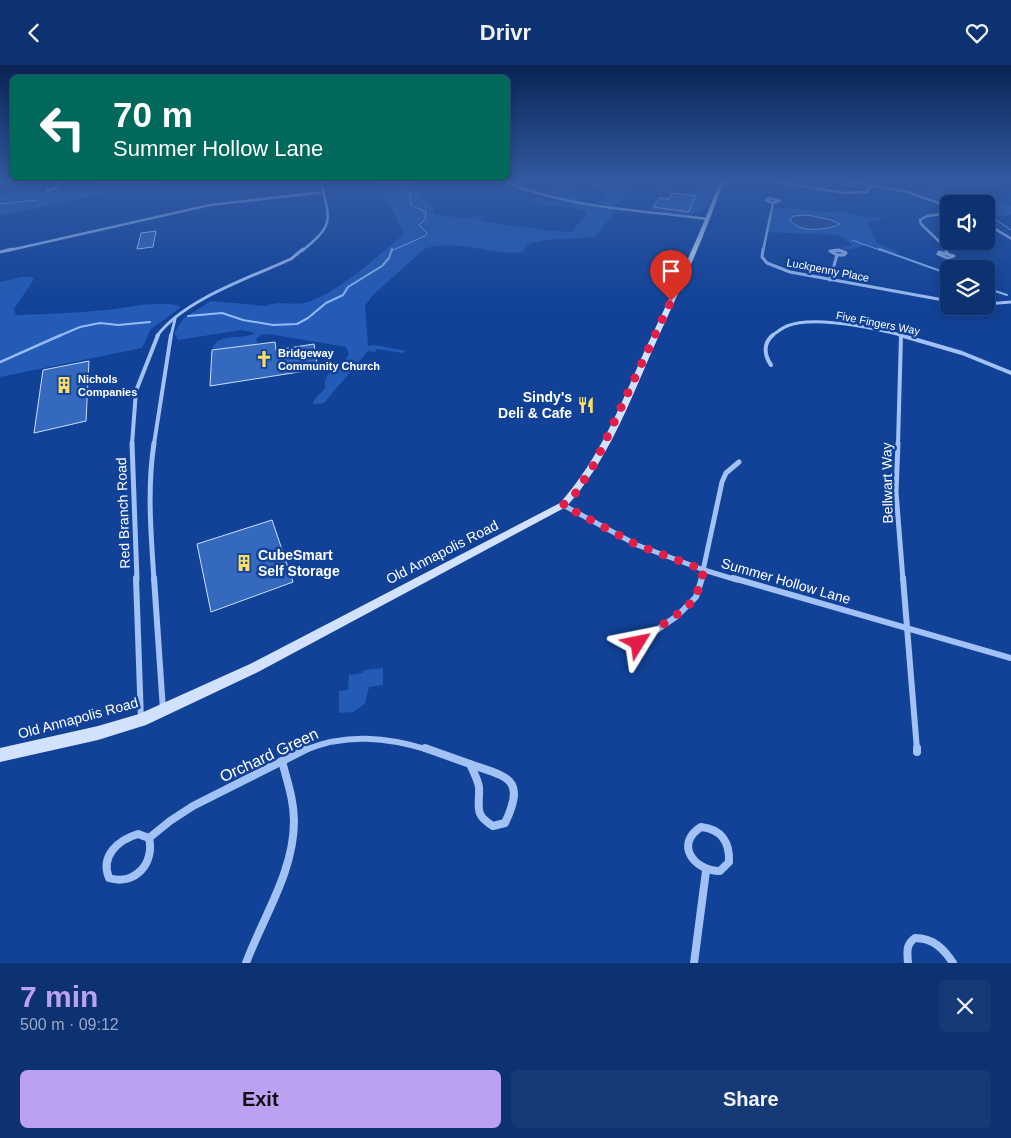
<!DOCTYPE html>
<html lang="en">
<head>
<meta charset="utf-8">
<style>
	:root { --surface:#0d3272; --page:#163a77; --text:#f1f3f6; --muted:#9aaac4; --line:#2d4d84; --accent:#bca0f2 }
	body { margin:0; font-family:Arial,sans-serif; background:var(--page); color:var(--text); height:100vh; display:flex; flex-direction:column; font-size:19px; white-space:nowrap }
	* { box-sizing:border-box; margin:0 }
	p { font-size:16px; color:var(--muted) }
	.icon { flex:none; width:28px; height:28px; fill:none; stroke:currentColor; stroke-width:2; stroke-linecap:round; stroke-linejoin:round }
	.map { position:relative; height:898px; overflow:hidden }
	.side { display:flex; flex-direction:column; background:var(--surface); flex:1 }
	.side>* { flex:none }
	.hud { position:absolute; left:10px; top:10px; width:500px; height:105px; border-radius:8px; box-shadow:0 2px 12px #0003,0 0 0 1px var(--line); background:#00695c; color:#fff; overflow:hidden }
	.tools { position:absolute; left:940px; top:130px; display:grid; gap:10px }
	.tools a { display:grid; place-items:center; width:55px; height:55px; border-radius:8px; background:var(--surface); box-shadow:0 2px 12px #0003,0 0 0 1px var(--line); font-size:25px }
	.pin { position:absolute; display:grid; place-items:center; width:42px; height:42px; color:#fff; margin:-51px -21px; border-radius:50% 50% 50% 0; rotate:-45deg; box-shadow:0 0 5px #0007 }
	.pin .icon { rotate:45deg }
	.me { position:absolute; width:55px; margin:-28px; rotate:55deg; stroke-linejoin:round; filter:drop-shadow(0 0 4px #0008) }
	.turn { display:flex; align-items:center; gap:18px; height:105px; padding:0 20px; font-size:22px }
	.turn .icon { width:65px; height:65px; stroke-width:2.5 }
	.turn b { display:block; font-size:35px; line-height:42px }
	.round { display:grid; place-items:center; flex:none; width:52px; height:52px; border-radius:8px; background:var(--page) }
	.summary { display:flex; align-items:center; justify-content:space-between; height:85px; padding:0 20px }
	h1 { font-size:30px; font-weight:700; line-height:38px; color:var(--accent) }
	.primary-button { display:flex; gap:10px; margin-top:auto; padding:10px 20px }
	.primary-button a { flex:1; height:58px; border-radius:8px; background:var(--accent); color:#111; font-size:20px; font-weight:700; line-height:58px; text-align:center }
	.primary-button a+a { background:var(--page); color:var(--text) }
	header { display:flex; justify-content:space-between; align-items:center; height:65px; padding:0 20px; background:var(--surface); font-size:22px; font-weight:700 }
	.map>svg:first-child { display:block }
	.green { fill:#235bb7 }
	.water { fill:#24498a; stroke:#93bbf7 }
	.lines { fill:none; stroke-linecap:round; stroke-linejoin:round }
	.stream-far2 { stroke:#93bbf7; stroke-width:1 }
	.stream-far1 { stroke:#93bbf7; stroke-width:2 }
	.stream { stroke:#93bbf7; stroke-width:2.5 }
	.building { fill:#3469be; stroke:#cadefe }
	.minor-far5 { stroke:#a2c1f4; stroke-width:2.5 }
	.minor-far4 { stroke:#a2c1f4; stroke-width:3 }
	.minor-far3 { stroke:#a2c1f4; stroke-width:4 }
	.minor-far2 { stroke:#a2c1f4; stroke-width:5 }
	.minor-far1 { stroke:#a2c1f4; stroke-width:6 }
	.minor { stroke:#a2c1f4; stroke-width:8 }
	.tertiary { fill:#a2c1f4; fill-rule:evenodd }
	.secondary { fill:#d2e1fd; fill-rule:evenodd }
	.route { stroke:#e11d48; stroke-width:9; stroke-dasharray:0 16.2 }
	.labels { text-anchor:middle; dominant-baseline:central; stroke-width:5; stroke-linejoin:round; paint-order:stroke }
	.far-street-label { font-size:11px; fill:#fff; stroke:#114298 }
	.far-poi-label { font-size:11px; font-weight:bold; fill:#fff; stroke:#114298; text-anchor:start }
	.poi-label { font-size:14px; font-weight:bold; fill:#fff; stroke:#114298; text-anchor:end }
	.street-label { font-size:14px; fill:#fff; stroke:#114298 }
	.near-street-label { font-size:16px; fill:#fff; stroke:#114298 }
</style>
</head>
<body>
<header><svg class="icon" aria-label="back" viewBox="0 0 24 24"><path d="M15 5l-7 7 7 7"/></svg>Drivr<svg class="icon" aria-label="heart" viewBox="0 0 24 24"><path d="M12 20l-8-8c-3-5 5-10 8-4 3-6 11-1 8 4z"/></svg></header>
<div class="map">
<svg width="1011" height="898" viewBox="0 0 1011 898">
	<rect width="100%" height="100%" fill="#114298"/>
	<g class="green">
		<path d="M89 117H160L0 151V130L27 126 52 127Z"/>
		<path d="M378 117H418L423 120 417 124 422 132 435 143 433 146 434 148 458 153 484 151 481 154 485 157 553 166 572 167 587 148C571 138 547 145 531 135L539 133 616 145 595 172 547 175 529 179 522 187 513 188C488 187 445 173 423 185L373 230 365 241 368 281 374 280 406 286 403 288 377 284 375 287 368 286 324 338 313 339 314 335 325 323C323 304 343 303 349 289L346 282 268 269 261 270 256 274 257 278 255 280 212 285C217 266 243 276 255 268L242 265 178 275 174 268 184 253 211 236 266 241C280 235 296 242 311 236 344 223 377 191 404 169Z"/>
		<path d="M575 117C583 117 592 115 599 117 617 121 640 127 659 123L660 119 655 117C666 117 663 121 672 125 679 129 692 129 700 128L703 120 710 119 715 121 708 142 690 150 647 144 653 142 691 147 699 131C674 127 644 121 619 126L626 130 621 138 611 141 594 138 603 134 609 126 583 118 565 126 568 130 586 135 573 136 538 127 550 128 562 123 553 120 565 122Z"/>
		<path d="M917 117H964L963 119 1011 141V150L986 153V139H950L925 129 933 127 934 123 915 120Z"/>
		<path d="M772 142 826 147 842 146 863 152H882L880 155 867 157 877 178 899 188C884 192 877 180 864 181 856 182 849 187 841 183L852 180 841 171 835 170 766 167Z"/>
		<path d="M21 212H31L34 214 14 244 16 250C46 249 76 248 106 245 129 243 157 235 180 241V243L151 264 142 283 0 312V217Z"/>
		<path d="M383 603V620L369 622 365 639 353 647 339 648V626L348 625 349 610 363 608 364 605Z"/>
	</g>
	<path class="water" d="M808 150 831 155 840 159C828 165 797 169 790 154L794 151Z"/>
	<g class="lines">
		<g class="stream-far2">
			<path d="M0 139 37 135"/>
			<path d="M988 152 995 154 1011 165"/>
			<path d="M852 175 882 186"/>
			<path d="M391 186 425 171 427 168 419 160 425 154 426 147 411 140 410 129 402 119 403 117"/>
		</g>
		<g class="stream-far1">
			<path d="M879 184 949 209"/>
			<path d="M986 223 1007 230"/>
			<path d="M188 251 222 248 243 255 273 260 297 259 308 253 326 238 343 230 348 222 382 201 389 193 392 184"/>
			<path d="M59 271 80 262 100 258 118 260 150 257"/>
		</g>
		<path class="stream" d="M0 297 61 270"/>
	</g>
	<g class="building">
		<path d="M672 128 696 131 689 147 653 142 659 133 669 134Z"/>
		<path d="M156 166 153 182 137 184 141 168Z"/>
		<path d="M275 277 276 285 314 279 318 304 210 321 212 285Z"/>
		<path d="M89 296 86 356 34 368 43 305Z"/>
		<path d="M272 455 293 517 211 547 197 479Z"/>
	</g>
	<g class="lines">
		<g class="minor-far5">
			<path d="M506 117C567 143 642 145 707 154"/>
			<path d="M776 117 845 128 867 127 872 120"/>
			<path d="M0 119 9 117"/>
			<path d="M47 126 57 122 60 117"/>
			<path d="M769 133 780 136 773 138 766 135Z"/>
			<path d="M6 186 210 140 324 127"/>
			<path d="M302 186C335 159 330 156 321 117"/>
			<path d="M763 186 773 138"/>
			<path d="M834 186H840"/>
			<path d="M946 186 945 182 921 159 920 155 927 151 949 148"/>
		</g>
		<g class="minor-far4">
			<path d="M763 184 762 192 767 198 790 207 949 236"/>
			<path d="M946 184 947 188"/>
			<path d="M839 185 846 188 844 190H837L830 186Z"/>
			<path d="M0 187 12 184"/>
			<path d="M939 187 954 191 947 193 938 189Z"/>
			<path d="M830 215 837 190"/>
			<path d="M986 239 1011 237"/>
			<path d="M157 271C183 235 251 212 291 194L303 184"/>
			<path d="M171 271 175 254"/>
			<path d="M771 271C776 268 782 263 787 261 815 250 877 264 905 271"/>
		</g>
		<g class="minor-far3">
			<path d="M900 270 962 288 1011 308"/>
			<path d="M771 300C764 290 763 278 773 270"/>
			<path d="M132 379 136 326 158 270"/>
			<path d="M154 379 171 270"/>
			<path d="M898 379 901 271"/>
		</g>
		<g class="minor-far2">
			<path d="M132 378 137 515"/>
			<path d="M898 378 896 427 903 515"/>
			<path d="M563 440 637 480 704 505 737 515"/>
			<path d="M154 515C151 469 147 424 154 378"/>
			<path d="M701 515 722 417 726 408 739 397"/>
		</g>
		<g class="minor-far1">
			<path d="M136 513 141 655"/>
			<path d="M154 513 163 645"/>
			<path d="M733 513 1011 593"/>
			<path d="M903 513 917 685"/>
			<path d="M638 578 677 551 696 532 702 513"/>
			<path d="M305 685C346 668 387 672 429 685"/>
		</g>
		<g class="minor">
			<path d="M425 683 470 699"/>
			<path d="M917 683V687"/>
			<path d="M470 699C506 712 527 712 505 758L493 761C473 749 480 742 479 722 478 715 473 706 470 699Z"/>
			<path d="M701 762C721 764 730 777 729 797L720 806C694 806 674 779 701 762Z"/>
			<path d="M138 769 149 773C155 798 135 821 109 813 100 791 118 775 138 769Z"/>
			<path d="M149 773 170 756 193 741 308 683"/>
			<path d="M246 898C263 852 294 807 294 756 294 735 287 716 282 696"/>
			<path d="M694 898 706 806"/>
			<path d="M908 898C907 887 906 879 915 873 933 873 944 884 953 898"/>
		</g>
		<g class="tertiary">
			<path d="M847 117H854L908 126 949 140V143L906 128Z"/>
			<path d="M986 157 1011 172V175L986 160Z"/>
		</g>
		<path class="secondary" d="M719 117H723C704 175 677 230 652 286 628 341 607 397 566 442L258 607 146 660 98 675 0 697V683L98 661 139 649 250 599 560 438C600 393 621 339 645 285 671 229 699 175 719 117Z"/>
	</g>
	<linearGradient id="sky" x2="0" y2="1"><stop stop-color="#092454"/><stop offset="0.48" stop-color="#325aa2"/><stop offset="1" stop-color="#325aa2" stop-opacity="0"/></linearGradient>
	<rect width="1011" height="242" fill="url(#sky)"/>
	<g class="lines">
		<path class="route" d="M638 578 687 542 696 532 704 505 637 480 563 440 575 429 595 398 671 236"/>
	</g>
	<defs>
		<g id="church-bare" transform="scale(1.35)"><path d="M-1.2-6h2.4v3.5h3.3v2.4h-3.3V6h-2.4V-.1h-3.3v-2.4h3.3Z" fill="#ffdd65" stroke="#114298" stroke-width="2.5" paint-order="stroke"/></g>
		<g id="building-bare" transform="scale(1.35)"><path d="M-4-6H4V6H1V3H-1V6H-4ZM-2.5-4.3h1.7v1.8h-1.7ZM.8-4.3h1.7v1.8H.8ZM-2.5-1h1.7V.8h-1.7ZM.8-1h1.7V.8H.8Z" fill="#ffdd65" stroke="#114298" stroke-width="2.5" paint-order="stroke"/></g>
		<g id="restaurant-bare" transform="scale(1.35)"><path d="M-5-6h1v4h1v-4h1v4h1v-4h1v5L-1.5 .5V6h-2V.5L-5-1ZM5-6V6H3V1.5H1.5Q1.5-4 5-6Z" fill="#ffdd65" stroke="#114298" stroke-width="2.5" paint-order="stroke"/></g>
	</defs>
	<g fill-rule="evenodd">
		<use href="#church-bare" x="264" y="294"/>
		<use href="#building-bare" x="64" y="320"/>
		<use href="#restaurant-bare" x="586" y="340"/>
		<use href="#building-bare" x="244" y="498"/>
	</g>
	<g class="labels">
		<g class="far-street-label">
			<text transform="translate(828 205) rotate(11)">Luckpenny Place</text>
			<text transform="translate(878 258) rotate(11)">Five Fingers Way</text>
		</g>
		<g class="far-poi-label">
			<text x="278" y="288">Bridgeway<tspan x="278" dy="13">Community Church</tspan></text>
			<text x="78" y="314">Nichols<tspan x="78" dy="13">Companies</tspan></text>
		</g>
		<g class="poi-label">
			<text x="572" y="332">Sindy's<tspan x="572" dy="16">Deli &amp; Cafe</tspan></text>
			<text x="258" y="490" text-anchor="start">CubeSmart<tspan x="258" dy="16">Self Storage</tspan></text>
		</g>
		<g class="street-label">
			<text transform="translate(887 418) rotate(-91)">Bellwart Way</text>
			<text transform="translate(123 448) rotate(-92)">Red Branch Road</text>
			<text transform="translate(442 487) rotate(-27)">Old Annapolis Road</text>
			<text transform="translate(786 516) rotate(16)">Summer Hollow Lane</text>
			<text transform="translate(78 653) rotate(-15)">Old Annapolis Road</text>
		</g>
		<g class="near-street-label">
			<text transform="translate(269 690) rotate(-25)">Orchard Green</text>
		</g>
	</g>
</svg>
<div class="tools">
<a><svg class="icon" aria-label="sound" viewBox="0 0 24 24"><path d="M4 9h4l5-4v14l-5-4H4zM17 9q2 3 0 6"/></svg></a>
<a><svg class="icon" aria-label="layers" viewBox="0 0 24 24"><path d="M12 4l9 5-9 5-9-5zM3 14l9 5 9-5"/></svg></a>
</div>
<div class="pin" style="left:671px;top:236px;background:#d93025"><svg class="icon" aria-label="arrive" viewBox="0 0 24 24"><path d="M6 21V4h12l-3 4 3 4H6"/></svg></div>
<svg class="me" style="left:638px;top:578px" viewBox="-20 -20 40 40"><path d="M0-17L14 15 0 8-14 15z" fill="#e11d48" stroke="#fff" stroke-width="4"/></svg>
<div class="hud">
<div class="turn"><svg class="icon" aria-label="left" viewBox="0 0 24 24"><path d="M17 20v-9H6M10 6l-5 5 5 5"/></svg><div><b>70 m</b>Summer Hollow Lane</div></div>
</div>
</div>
<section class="side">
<div class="summary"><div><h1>7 min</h1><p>500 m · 09:12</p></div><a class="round"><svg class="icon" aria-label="close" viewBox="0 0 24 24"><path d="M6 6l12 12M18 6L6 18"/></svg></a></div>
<div class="primary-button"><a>Exit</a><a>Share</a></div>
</section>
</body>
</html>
